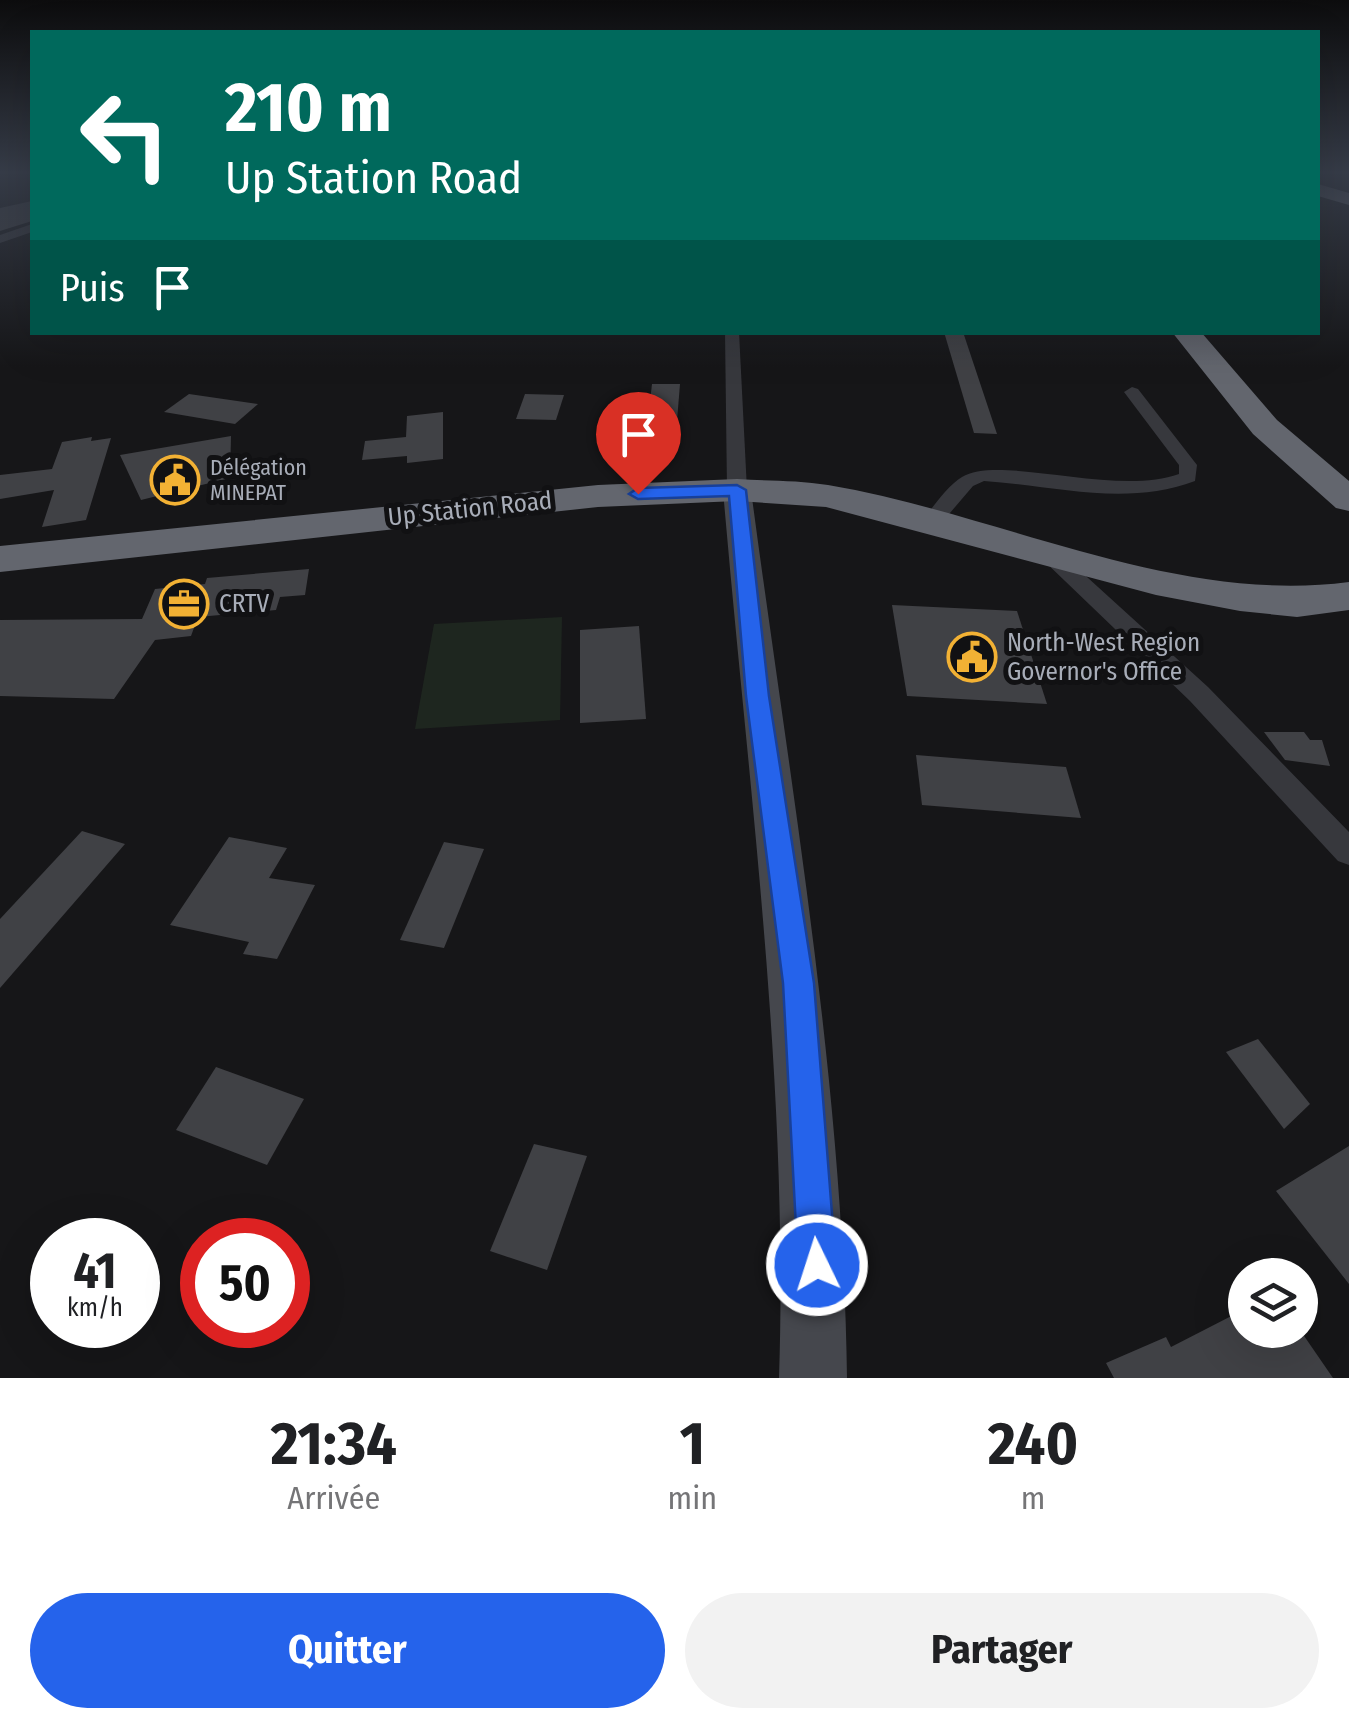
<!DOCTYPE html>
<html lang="fr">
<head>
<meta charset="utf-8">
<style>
	:root { --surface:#fff; --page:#f2f2f2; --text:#202124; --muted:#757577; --accent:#2563eb }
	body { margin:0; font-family:"Fira Sans Condensed",sans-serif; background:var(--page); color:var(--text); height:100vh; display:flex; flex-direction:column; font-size:38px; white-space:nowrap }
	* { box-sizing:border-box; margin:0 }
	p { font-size:32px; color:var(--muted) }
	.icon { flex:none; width:55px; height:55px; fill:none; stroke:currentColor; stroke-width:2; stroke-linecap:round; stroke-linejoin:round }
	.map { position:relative; height:1378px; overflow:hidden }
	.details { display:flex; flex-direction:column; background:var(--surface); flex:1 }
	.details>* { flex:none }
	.hud { position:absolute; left:30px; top:30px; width:1290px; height:305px; border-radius:0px; box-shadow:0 10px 40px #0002; background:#00695c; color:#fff; overflow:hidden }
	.buttons { position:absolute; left:1228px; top:1258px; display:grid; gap:20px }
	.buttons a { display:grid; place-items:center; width:90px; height:90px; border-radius:50%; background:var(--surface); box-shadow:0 10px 40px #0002; font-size:50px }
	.speed { position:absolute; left:30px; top:1218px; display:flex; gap:20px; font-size:50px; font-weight:700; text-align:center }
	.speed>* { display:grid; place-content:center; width:130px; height:130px; border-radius:50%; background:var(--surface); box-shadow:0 10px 40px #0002; line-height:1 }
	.speed small { font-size:25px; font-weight:400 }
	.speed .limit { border:15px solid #d22; background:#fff; color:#111 }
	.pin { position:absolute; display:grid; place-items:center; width:85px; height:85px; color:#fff; margin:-102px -42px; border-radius:50% 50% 50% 0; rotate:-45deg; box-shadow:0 0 10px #0007 }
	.pin .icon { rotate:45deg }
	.me { position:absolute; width:110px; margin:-55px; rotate:356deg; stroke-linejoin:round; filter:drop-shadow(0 0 8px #0008) }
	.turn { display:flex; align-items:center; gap:35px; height:210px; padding:0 30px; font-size:45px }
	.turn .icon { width:130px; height:130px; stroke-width:2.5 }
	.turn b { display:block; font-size:70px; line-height:85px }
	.then { display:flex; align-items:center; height:95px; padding:0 30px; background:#0003; gap:20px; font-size:38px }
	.eta { display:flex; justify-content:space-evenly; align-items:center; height:170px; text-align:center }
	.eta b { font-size:60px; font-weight:700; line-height:70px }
	.cta { display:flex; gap:20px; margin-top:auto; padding:20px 30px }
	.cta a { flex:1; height:115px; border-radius:60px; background:var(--accent); color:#fff; font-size:40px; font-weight:700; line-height:115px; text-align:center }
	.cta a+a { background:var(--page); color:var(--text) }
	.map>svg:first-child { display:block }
	.green { fill:#1e261f }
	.building { fill:#404145 }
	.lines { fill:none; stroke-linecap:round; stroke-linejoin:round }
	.street { fill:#37383d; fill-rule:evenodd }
	.secondary { fill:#45474d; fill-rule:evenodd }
	.highway { fill:#63666e; fill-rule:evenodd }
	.route { fill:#2563eb; stroke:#184099; stroke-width:2.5 }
	.labels { text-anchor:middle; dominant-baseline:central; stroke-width:10; stroke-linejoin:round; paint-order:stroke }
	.far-poi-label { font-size:22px; fill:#a8adb8; stroke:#111113; text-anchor:start }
	.street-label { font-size:25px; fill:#a8adb8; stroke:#111113 }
	.poi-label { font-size:25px; fill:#a8adb8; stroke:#111113; text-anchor:start }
</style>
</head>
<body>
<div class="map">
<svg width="1349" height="1378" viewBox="0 0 1349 1378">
	<rect width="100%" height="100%" fill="#161618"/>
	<path class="green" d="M562 617 560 720 415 729 434 624Z"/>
	<g class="building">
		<path d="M32 201V221L0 231V208Z"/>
		<path d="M944 332H963L997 434 974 433Z"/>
		<path d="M652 384H680L675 445 658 454 644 453Z"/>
		<path d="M189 394 258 404 235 424 164 412Z"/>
		<path d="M525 394 564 395 556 420 516 419Z"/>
		<path d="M443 412V459L407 463V456L362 460 365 441 406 437 407 416Z"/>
		<path d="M231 436 230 478 141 500 120 455Z"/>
		<path d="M92 437 91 441 111 438 86 520 42 527 54 490 0 499V475L52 469 62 442Z"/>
		<path d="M309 569 305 595 280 597 276 610 198 617 191 636 155 640 114 699 0 696V620L142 619 155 589 205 584 207 578Z"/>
		<path d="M892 605 1017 611 1047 704 907 696Z"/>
		<path d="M639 626 646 719 580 723V630Z"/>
		<path d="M1264 732H1304L1310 740H1322L1330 766 1285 760Z"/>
		<path d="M916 755 1066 767 1081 818 922 805Z"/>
		<path d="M82 831 125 844 0 988V919Z"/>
		<path d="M229 837 287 848 269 878 315 885 277 959 243 954 249 942 170 925Z"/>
		<path d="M444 842 484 849 444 948 400 940Z"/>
		<path d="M1258 1039 1310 1104 1284 1129 1226 1052Z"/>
		<path d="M216 1067 304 1099 267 1165 176 1130Z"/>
		<path d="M534 1144 587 1156 547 1270 490 1251Z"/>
		<path d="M1349 1146V1284L1276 1191Z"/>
		<path d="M1245 1309V1330H1300L1333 1378H1114L1106 1363 1166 1337 1171 1347Z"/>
	</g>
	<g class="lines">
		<g class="street">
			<path d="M32 224V232L0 243V235Z"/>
			<path d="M725 332H739L747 490 737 496 727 490Z"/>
			<path d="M1132 387 1138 389 1197 465 1195 481C1126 507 1055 486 984 481L973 486 938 527 931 529 921 523C932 508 947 486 962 477 1000 454 1115 497 1179 474V465L1124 392Z"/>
			<path d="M1047 545 1054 547 1208 687 1349 832V865L1338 861 1190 701 1040 557 1036 552Z"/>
		</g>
		<path class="secondary" d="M737 481 751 490C790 786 843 1079 847 1378H779C789 1080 748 786 723 490Z"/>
		<g class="highway">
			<path d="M1318 184 1349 193V205L1318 196Z"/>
			<path d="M1172 332H1201L1277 420 1349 481V511L1336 508 1253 434Z"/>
			<path d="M737 479C767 481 799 480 828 485 1000 514 1173 605 1349 582V610L1297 617 1240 611 1156 595 826 507 737 501 598 507 0 572V546L598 485Z"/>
		</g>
	</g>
	<linearGradient id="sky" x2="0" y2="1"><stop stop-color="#0c0c0d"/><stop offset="0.47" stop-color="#363c48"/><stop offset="1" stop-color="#363c48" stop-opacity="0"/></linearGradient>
	<rect width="1349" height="367" fill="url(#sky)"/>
	<path class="route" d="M737 485 746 490 769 696 814 983 836 1265 831 1279 817 1284 804 1279 798 1265 783 983 746 696 729 496 638 499 629 494 638 488Z"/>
	<defs>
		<g id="civic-ring" transform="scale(2.5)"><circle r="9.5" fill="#111113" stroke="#f2b134" stroke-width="1.5"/><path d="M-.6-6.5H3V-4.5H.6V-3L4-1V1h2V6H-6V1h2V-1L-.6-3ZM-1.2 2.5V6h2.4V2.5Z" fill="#f2b134"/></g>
		<g id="office-ring" transform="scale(2.5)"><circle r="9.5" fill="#111113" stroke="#f2b134" stroke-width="1.5"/><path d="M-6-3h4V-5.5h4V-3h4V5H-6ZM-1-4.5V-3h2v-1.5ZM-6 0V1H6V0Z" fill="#f2b134"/></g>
	</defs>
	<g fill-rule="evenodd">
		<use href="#civic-ring" x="175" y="480"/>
		<use href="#office-ring" x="184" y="604"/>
		<use href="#civic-ring" x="972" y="657"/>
	</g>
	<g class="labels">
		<g class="far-poi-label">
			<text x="210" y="467">Délégation<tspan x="210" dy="25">MINEPAT</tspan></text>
		</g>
		<g class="street-label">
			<text transform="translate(470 509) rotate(-6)">Up Station Road</text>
		</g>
		<g class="poi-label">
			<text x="219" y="604">CRTV</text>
			<text x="1007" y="643">North-West Region<tspan x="1007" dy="29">Governor's Office</tspan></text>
		</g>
	</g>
</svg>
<div class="buttons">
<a><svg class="icon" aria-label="layers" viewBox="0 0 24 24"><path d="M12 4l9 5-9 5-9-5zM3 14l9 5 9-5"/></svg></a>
</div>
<div class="speed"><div>41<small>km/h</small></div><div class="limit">50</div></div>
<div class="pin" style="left:638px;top:494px;background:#d93025"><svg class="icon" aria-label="arrive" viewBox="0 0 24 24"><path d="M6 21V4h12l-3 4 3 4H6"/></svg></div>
<svg class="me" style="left:817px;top:1265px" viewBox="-20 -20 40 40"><circle r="17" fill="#2563eb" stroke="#fff" stroke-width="3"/><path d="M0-11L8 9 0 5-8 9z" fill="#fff"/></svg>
<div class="hud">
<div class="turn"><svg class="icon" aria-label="left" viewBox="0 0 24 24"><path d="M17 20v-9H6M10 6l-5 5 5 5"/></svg><div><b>210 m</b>Up Station Road</div></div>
<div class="then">Puis<svg class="icon" aria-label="arrive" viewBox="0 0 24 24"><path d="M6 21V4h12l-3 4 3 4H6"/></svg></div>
</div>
</div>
<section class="details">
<div class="eta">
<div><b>21:34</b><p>Arrivée</p></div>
<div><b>1</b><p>min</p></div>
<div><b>240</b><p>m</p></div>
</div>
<div class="cta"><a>Quitter</a><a>Partager</a></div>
</section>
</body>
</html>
